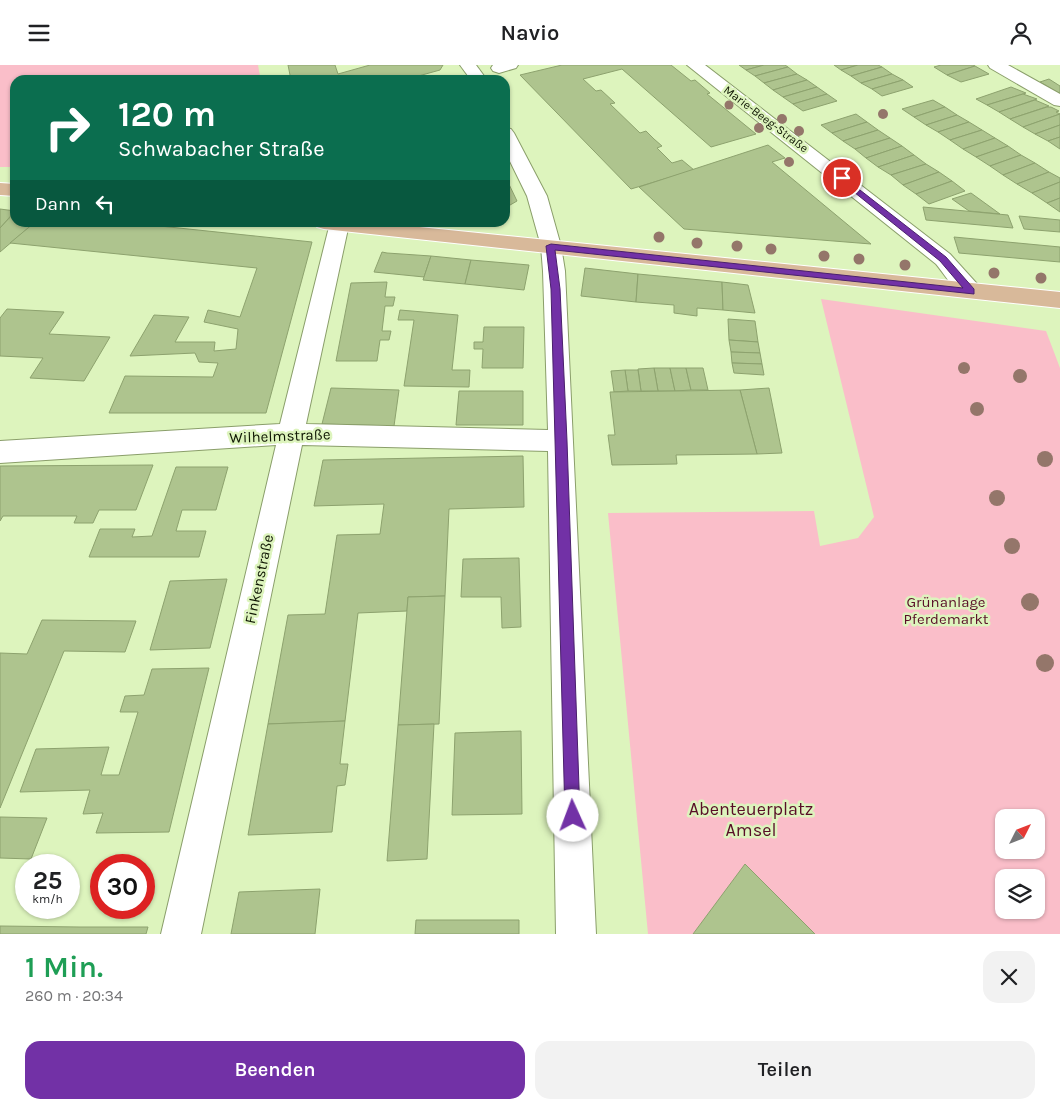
<!DOCTYPE html>
<html lang="de">
<head>
<meta charset="utf-8">
<style>
	:root { --surface:#fff; --page:#f2f2f2; --text:#202124; --muted:#757577; --accent:#7231a6 }
	body { margin:0; font-family:Karla,sans-serif; background:var(--page); color:var(--text); height:100vh; display:flex; flex-direction:column; font-size:19px; white-space:nowrap }
	* { box-sizing:border-box; margin:0 }
	p { font-size:16px; color:var(--muted) }
	.icon { flex:none; width:28px; height:28px; fill:none; stroke:currentColor; stroke-width:2; stroke-linecap:round; stroke-linejoin:round }
	.map { position:relative; height:869px; overflow:hidden }
	.panel { display:flex; flex-direction:column; background:var(--surface); flex:1 }
	.panel>* { flex:none }
	.hud { position:absolute; left:10px; top:10px; width:500px; height:152px; border-radius:15px; box-shadow:0 1px 4px #0004; background:#0b6e4f; color:#fff; overflow:hidden }
	.needle { width:32px; rotate:48deg }
	.fabs { position:absolute; left:995px; top:744px; display:grid; gap:10px }
	.fabs a { display:grid; place-items:center; width:50px; height:50px; border-radius:10px; background:var(--surface); box-shadow:0 1px 4px #0004; font-size:25px }
	.speed { position:absolute; left:15px; top:789px; display:flex; gap:10px; font-size:25px; font-weight:700; text-align:center }
	.speed>* { display:grid; place-content:center; width:65px; height:65px; border-radius:50%; background:var(--surface); box-shadow:0 1px 4px #0004; line-height:1 }
	.speed small { font-size:12px; font-weight:400 }
	.speed .limit { border:8px solid #d22; background:#fff; color:#111 }
	.pin { position:absolute; display:grid; place-items:center; width:42px; height:42px; color:#fff; margin:-21px; border:2px solid #fff; border-radius:50%; box-shadow:0 1px 5px #0007 }
	.me { position:absolute; width:55px; margin:-28px; rotate:358deg; stroke-linejoin:round; filter:drop-shadow(0 0 4px #0008) }
	.turn { display:flex; align-items:center; gap:18px; height:105px; padding:0 25px; font-size:22px }
	.turn .icon { width:65px; height:65px; stroke-width:2.5 }
	.turn b { display:block; font-size:35px; line-height:42px }
	.then { display:flex; align-items:center; height:48px; padding:0 25px; background:#0003; gap:10px; font-size:19px }
	.round { display:grid; place-items:center; flex:none; width:52px; height:52px; border-radius:15px; background:var(--page) }
	.headline { display:flex; align-items:center; justify-content:space-between; height:85px; padding:0 25px }
	h1 { font-size:30px; font-weight:600; line-height:38px; color:#1e9e55 }
	.cta { display:flex; gap:10px; margin-top:auto; padding:10px 25px }
	.cta a { flex:1; height:58px; border-radius:15px; background:var(--accent); color:#fff; font-size:20px; font-weight:600; line-height:58px; text-align:center }
	.cta a+a { background:var(--page); color:var(--text) }
	header { display:flex; justify-content:space-between; align-items:center; height:65px; padding:0 25px; background:var(--surface); font-size:22px; font-weight:600 }
	.map>svg:first-child { display:block }
	.green { fill:#fabec9; fill-rule:evenodd }
	.building { fill:#aec48e; stroke:#8da26e }
	.lines { fill:none; stroke-linecap:round; stroke-linejoin:round }
	.minor-casing { stroke:#8a9e6a; stroke-width:2 }
	.major-casing { stroke:#fff; stroke-width:2 }
	.minor { fill:#fff; fill-rule:evenodd }
	.major { fill:#d8b99a; fill-rule:evenodd }
	.tree { fill:#94766a }
	.route { fill:#7231a6; stroke:#4a206c }
	.labels { text-anchor:middle; dominant-baseline:central; stroke-width:5; stroke-linejoin:round; paint-order:stroke }
	.far-street-label { font-size:12px; fill:#0f1603; stroke:#ddf4bd }
	.street-label { font-size:15px; fill:#0f1603; stroke:#ddf4bd }
	.park-label { font-size:15px; fill:#580e27; stroke:#ddf4bd }
	.near-park-label { font-size:18px; fill:#580e27; stroke:#ddf4bd }
</style>
</head>
<body>
<header><svg class="icon" aria-label="menu" viewBox="0 0 24 24"><path d="M4 6h16M4 12h16M4 18h16"/></svg>Navio<svg class="icon" aria-label="person" viewBox="0 0 24 24"><circle cx="12" cy="8" r="4"/><path d="M4 21q1-7 8-7t8 7"/></svg></header>
<div class="map">
<svg width="1060" height="869" viewBox="0 0 1060 869">
	<rect width="100%" height="100%" fill="#ddf4bd"/>
	<g class="green">
		<path d="M0 0H258L260 11 240 15H15V102H0Z"/>
		<path d="M821 234 1046 266 1060 303V869H648L608 448 814 446 820 481 858 473 874 452ZM1004 752H1036V785H1004ZM1004 812H1036V845H1004Z"/>
	</g>
	<g class="building">
		<path d="M288 0H335L338 9 370 0H443L440 5 404 15H291Z"/>
		<path d="M562 0H671L691 16 695 15 710 28 707 29 756 69 711 82 622 4 583 14 596 26 601 25 615 38 610 39 640 68 646 66 654 74 662 81 657 83 672 98 682 95 694 105 631 124 520 10Z"/>
		<path d="M739 0H764L746 5Z"/>
		<path d="M764 0H785L788 2 755 11 746 5Z"/>
		<path d="M834 0H858L841 5Z"/>
		<path d="M858 0H878L882 2 851 11 841 5Z"/>
		<path d="M973 0 975 1 947 10 934 2 941 0Z"/>
		<path d="M975 1 989 9 961 17 947 10Z"/>
		<path d="M788 2 797 9 764 18 755 11Z"/>
		<path d="M882 2 892 9 861 18 851 11Z"/>
		<path d="M797 9 807 15 773 25 764 18Z"/>
		<path d="M892 9 903 15 872 24 861 18Z"/>
		<path d="M1049 14 1060 21V29L1040 17Z"/>
		<path d="M807 15 817 22 783 32 773 25Z"/>
		<path d="M903 15 913 22 882 31 872 24Z"/>
		<path d="M817 22 827 29 793 39 783 32Z"/>
		<path d="M1011 22 1026 28 987 40 976 34Z"/>
		<path d="M827 29 837 36 803 46 793 39Z"/>
		<path d="M1023 29 1037 34 999 47 987 40Z"/>
		<path d="M933 35 945 42 914 52 902 44Z"/>
		<path d="M1035 35 1049 41 1010 54 999 47Z"/>
		<path d="M945 42 957 50 926 60 914 52Z"/>
		<path d="M1047 42H1051L1059 46 1056 47 1060 49 1023 62 1010 54Z"/>
		<path d="M856 49 867 57 832 68 821 60Z"/>
		<path d="M1060 49V60L1035 69 1023 62Z"/>
		<path d="M957 50 969 57 938 67 926 60Z"/>
		<path d="M867 57 878 65 843 76 832 68Z"/>
		<path d="M969 57 982 65 950 75 938 67Z"/>
		<path d="M1060 60V72L1048 76 1035 69Z"/>
		<path d="M878 65 890 73 855 84 843 76Z"/>
		<path d="M982 65 995 73 963 84 950 75Z"/>
		<path d="M1060 72V84L1048 76Z"/>
		<path d="M890 73 902 81 866 93 855 84Z"/>
		<path d="M995 73 1008 81 976 92 963 84Z"/>
		<path d="M768 80 785 93 772 97 871 179 684 164 639 122Z"/>
		<path d="M902 81 914 90 878 102 866 93Z"/>
		<path d="M1008 81 1021 90 990 101 976 92Z"/>
		<path d="M914 90 926 99 891 110 878 102Z"/>
		<path d="M1021 90 1035 98 1003 110 990 101Z"/>
		<path d="M1035 98 1049 107 1017 119 1003 110Z"/>
		<path d="M926 99 939 107 903 120 891 110Z"/>
		<path d="M939 107 952 116 916 129 903 120Z"/>
		<path d="M1049 107 1060 113V117L1032 128 1017 119Z"/>
		<path d="M505 111 517 136 505 143Z"/>
		<path d="M952 116 965 126 929 139 916 129Z"/>
		<path d="M1060 117V133L1047 138 1032 128Z"/>
		<path d="M971 128 1000 149 969 146 952 134Z"/>
		<path d="M1060 133V147L1047 138 1055 135Z"/>
		<path d="M923 142 1008 150 1013 163 926 155Z"/>
		<path d="M0 144 15 146 0 163Z"/>
		<path d="M15 147V158H34L0 187V163Z"/>
		<path d="M1019 151 1060 155V167L1024 164Z"/>
		<path d="M34 158H131L312 177 266 348H109L125 311 213 312 218 298 199 297 195 288 130 291 154 250 189 252 175 277H215L214 286 236 284 238 264 204 257 208 245 240 252 257 203 10 178Z"/>
		<path d="M954 172 1060 182V197L959 188Z"/>
		<path d="M382 187 387 188 431 191 424 212 374 207Z"/>
		<path d="M431 191 471 195 465 219 423 215Z"/>
		<path d="M471 195 529 200 524 225 465 219Z"/>
		<path d="M585 203 638 209 636 237 581 231Z"/>
		<path d="M638 209 722 217 723 245 697 243V251L674 248V240L636 237Z"/>
		<path d="M387 217 385 232H395L393 241H385L382 266H391L389 275H380L377 296H336L351 218Z"/>
		<path d="M722 217 748 220 755 248 723 245Z"/>
		<path d="M7 244 64 247 49 269 110 272 84 316 30 313 43 293 0 291V253Z"/>
		<path d="M400 245 458 250 452 305H470L469 322 404 321 414 255H398Z"/>
		<path d="M728 254 755 256 758 277 729 275Z"/>
		<path d="M484 262H524L523 303H482L483 284H474V277H483Z"/>
		<path d="M729 275 758 277 760 288 731 287Z"/>
		<path d="M731 287 760 288 762 299 732 298Z"/>
		<path d="M732 298 762 299 764 310 734 308Z"/>
		<path d="M654 303H670L675 326H658Z"/>
		<path d="M654 303 658 326H641L638 304Z"/>
		<path d="M670 303H686L691 325 675 326Z"/>
		<path d="M686 303H703L708 325H691Z"/>
		<path d="M625 305H638L641 326H628Z"/>
		<path d="M625 305 628 326 614 327 611 306Z"/>
		<path d="M331 323 399 325 394 361 322 359Z"/>
		<path d="M769 323 782 388 757 389 740 325Z"/>
		<path d="M740 325 757 389 676 390 677 399 612 400 608 370H615L610 327Z"/>
		<path d="M459 326H523V360H456Z"/>
		<path d="M523 391 524 442 449 444 445 531 408 532 407 546 358 548 345 656 268 659 288 550 325 549 337 470 380 469 384 439 314 441 323 395Z"/>
		<path d="M153 400 136 445H99L93 458H74L77 451H3L0 456V401Z"/>
		<path d="M176 402H228L216 445H182L176 466H206L199 492H89L100 464H135L132 472 152 471Z"/>
		<path d="M519 493 521 562 502 563 501 532H461L463 494Z"/>
		<path d="M227 514 210 583 150 585 170 516Z"/>
		<path d="M445 531 439 659 398 660 408 532Z"/>
		<path d="M42 555 136 556 125 587 64 586 0 743V588L27 589Z"/>
		<path d="M209 603 169 767 96 768 103 748 83 749 90 725 20 727 36 684 109 682 101 710H119L138 647H120L125 631 144 630 152 604Z"/>
		<path d="M345 656 340 699H348L345 720 337 721 332 767 248 770 268 659Z"/>
		<path d="M434 659 427 794 387 796 398 660Z"/>
		<path d="M521 666 522 749 452 750 455 668Z"/>
		<path d="M0 752 47 753 31 794 0 793Z"/>
		<path d="M745 799 815 869H693Z"/>
		<path d="M320 824 315 869H231L239 827Z"/>
		<path d="M416 855H519V869H415Z"/>
		<path d="M0 861 80 862H148L146 869H0Z"/>
	</g>
	<g class="lines">
		<g class="minor-casing">
			<g id="minor">
				<path d="M460 0H476L487 15H471Z"/>
				<path d="M493 0H518L516 3 499 8 493 6 491 3Z"/>
				<path d="M687 0H705L950 189 979 221 982 226 979 231C959 237 947 212 936 199Z"/>
				<path d="M988 0H1008L1060 29V41L1054 40 990 3Z"/>
				<path d="M505 63 511 64 514 68 547 131 561 181 565 206 596 869H556L548 386 302 380 201 869H161L276 380 0 398V376L280 359 330 158 349 159 306 359 548 365 543 206 541 181 527 131 505 86Z"/>
			</g>
		</g>
		<g class="major-casing">
			<g id="major">
				<path d="M0 118 15 119V131L0 130Z"/>
				<path d="M314 158H380L1060 227V243L324 164 317 162Z"/>
			</g>
		</g>
		<use href="#minor" class="minor"/>
		<use href="#major" class="major"/>
	</g>
	<g class="tree">
		<circle cx="729" cy="40" r="4.5"/>
		<circle cx="883" cy="49" r="5"/>
		<circle cx="782" cy="54" r="5"/>
		<circle cx="759" cy="63" r="5"/>
		<circle cx="799" cy="66" r="5"/>
		<circle cx="789" cy="97" r="5"/>
		<circle cx="659" cy="172" r="5.5"/>
		<circle cx="697" cy="178" r="5.5"/>
		<circle cx="737" cy="181" r="5.5"/>
		<circle cx="771" cy="184" r="5.5"/>
		<circle cx="824" cy="191" r="5.5"/>
		<circle cx="859" cy="194" r="5.5"/>
		<circle cx="905" cy="200" r="5.5"/>
		<circle cx="994" cy="208" r="5.5"/>
		<circle cx="1041" cy="213" r="5.5"/>
		<circle cx="964" cy="303" r="6"/>
		<circle cx="1020" cy="311" r="7"/>
		<circle cx="977" cy="344" r="7"/>
		<circle cx="1045" cy="394" r="8"/>
		<circle cx="997" cy="433" r="8"/>
		<circle cx="1012" cy="481" r="8"/>
		<circle cx="1030" cy="537" r="9"/>
		<circle cx="1045" cy="598" r="9"/>
	</g>
	<path class="route" d="M842 111 946 192 974 224V229L555 185 560 224 567 376 580 751 578 756 573 758 567 756 565 751 551 224 546 181 551 179 963 223 940 196 839 115 838 113Z"/>
	<g class="labels">
		<g class="far-street-label">
			<text transform="translate(766 54) rotate(37)">Marie-Beeg-Straße</text>
		</g>
		<g class="street-label">
			<text transform="translate(280 371) rotate(-2)">Wilhelmstraße</text>
			<text transform="translate(259 514) rotate(-78)">Finkenstraße</text>
		</g>
		<g class="park-label">
			<text x="946" y="537">Grünanlage<tspan x="946" dy="17">Pferdemarkt</tspan></text>
		</g>
		<g class="near-park-label">
			<text x="751" y="744">Abenteuerplatz<tspan x="751" dy="21">Amsel</tspan></text>
		</g>
	</g>
</svg>
<div class="fabs">
<a><svg class="needle" viewBox="-14 -14 28 28"><path d="M0-13l5 13h-10z" fill="#e53935"/><path d="M0 13l5-13h-10z" fill="#757577"/></svg></a>
<a><svg class="icon" aria-label="layers" viewBox="0 0 24 24"><path d="M12 4l9 5-9 5-9-5zM3 14l9 5 9-5"/></svg></a>
</div>
<div class="speed"><div>25<small>km/h</small></div><div class="limit">30</div></div>
<div class="pin" style="left:842px;top:113px;background:#d93025"><svg class="icon" aria-label="arrive" viewBox="0 0 24 24"><path d="M6 21V4h12l-3 4 3 4H6"/></svg></div>
<svg class="me" style="left:573px;top:751px" viewBox="-20 -20 40 40"><circle r="19" fill="#fff"/><path d="M0-13L10 11 0 6-10 11z" fill="#7231a6"/></svg>
<div class="hud">
<div class="turn"><svg class="icon" aria-label="right" viewBox="0 0 24 24"><path d="M7 20v-9h11M14 6l5 5-5 5"/></svg><div><b>120 m</b>Schwabacher Straße</div></div>
<div class="then">Dann<svg class="icon" aria-label="left" viewBox="0 0 24 24"><path d="M17 20v-9H6M10 6l-5 5 5 5"/></svg></div>
</div>
</div>
<section class="panel">
<div class="headline"><div><h1>1 Min.</h1><p>260 m · 20:34</p></div><a class="round"><svg class="icon" aria-label="close" viewBox="0 0 24 24"><path d="M6 6l12 12M18 6L6 18"/></svg></a></div>
<div class="cta"><a>Beenden</a><a>Teilen</a></div>
</section>
</body>
</html>
